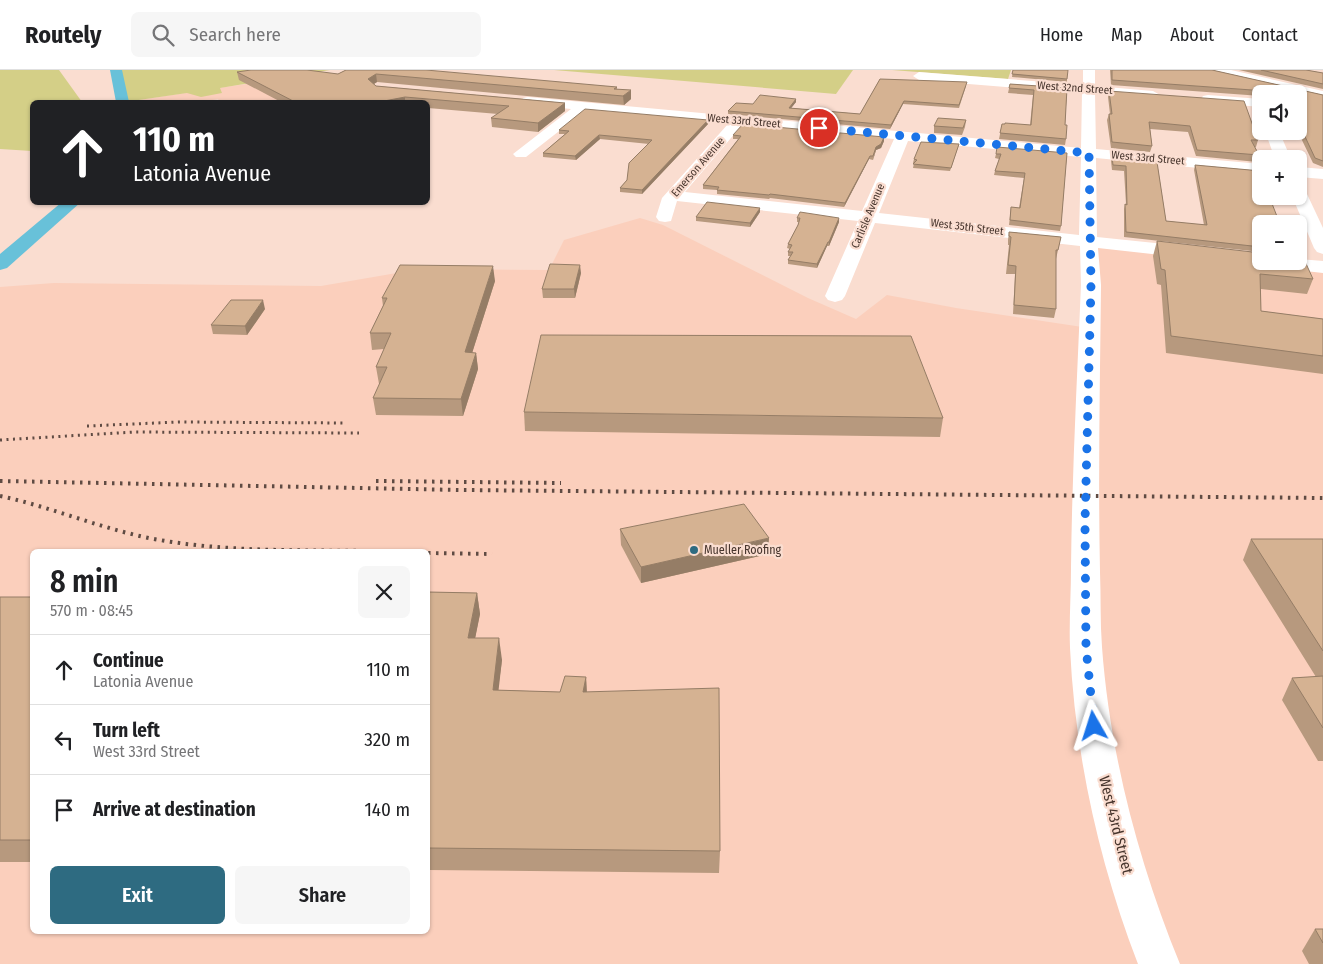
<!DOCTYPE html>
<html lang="en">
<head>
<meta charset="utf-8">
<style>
	:root { --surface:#fff; --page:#f6f6f6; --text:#202124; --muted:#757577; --line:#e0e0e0; --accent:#2e6b81 }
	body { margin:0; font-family:"Fira Sans Condensed",sans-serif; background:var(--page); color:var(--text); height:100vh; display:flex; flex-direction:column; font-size:19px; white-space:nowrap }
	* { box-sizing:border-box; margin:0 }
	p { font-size:16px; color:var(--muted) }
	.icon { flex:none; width:28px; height:28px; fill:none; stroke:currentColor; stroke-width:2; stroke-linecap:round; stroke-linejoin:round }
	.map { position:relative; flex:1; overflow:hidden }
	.sheet { position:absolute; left:30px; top:479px; width:400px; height:385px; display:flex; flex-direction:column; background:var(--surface); border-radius:8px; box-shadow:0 1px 4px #0004 }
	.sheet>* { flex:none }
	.hud { position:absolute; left:30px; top:30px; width:400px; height:105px; border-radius:8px; box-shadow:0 1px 4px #0004; background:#202124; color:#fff; overflow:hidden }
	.tools { position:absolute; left:1252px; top:15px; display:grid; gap:10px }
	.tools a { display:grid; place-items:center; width:55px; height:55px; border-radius:8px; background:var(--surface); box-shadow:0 1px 4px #0004; font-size:25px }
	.pin { position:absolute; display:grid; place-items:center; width:42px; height:42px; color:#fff; margin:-21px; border:2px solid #fff; border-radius:50%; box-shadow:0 1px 5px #0007 }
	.me { position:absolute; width:55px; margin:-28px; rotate:354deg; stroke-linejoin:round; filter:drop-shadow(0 0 4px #0008) }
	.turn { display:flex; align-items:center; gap:18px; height:105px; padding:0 20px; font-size:22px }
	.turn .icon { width:65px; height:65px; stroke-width:2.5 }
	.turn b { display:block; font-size:35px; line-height:42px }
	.round { display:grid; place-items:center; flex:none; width:52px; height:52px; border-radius:8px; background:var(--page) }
	.overview { display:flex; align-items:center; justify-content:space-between; height:85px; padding:0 20px }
	h1 { font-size:30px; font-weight:600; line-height:38px }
	.cta { display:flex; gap:10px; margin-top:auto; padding:10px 20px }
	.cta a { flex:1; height:58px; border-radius:8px; background:var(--accent); color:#fff; font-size:20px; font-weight:600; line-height:58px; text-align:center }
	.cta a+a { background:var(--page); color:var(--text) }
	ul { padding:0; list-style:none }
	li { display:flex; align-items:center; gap:15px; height:70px; padding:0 20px; border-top:1px solid var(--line) }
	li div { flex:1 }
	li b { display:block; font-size:19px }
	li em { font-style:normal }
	header { display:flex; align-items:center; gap:30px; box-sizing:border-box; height:70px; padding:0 25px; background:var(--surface); border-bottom:1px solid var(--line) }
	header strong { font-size:24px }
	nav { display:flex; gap:28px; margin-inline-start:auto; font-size:18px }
	.search { width:350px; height:45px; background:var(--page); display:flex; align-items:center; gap:12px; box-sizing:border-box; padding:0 18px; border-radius:8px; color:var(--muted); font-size:19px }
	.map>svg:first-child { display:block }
	.built { fill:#fbcfbc; fill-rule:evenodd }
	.green { fill:#d4cf87 }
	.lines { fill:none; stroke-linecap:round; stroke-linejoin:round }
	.minor { fill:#fff; fill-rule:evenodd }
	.major { fill:#68c1d9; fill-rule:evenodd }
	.rail-far1 { stroke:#5f4b43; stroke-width:3; stroke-dasharray:2 4.5; stroke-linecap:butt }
	.rail { stroke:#5f4b43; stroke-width:4; stroke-dasharray:2.5 5.5; stroke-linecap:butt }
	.wall { fill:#b7997e }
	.shaded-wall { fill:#957d66 }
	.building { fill:#d5b292; stroke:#957d66 }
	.route { stroke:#1a73e8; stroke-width:9; stroke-dasharray:0 16.2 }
	.poi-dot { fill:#2e6b81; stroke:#faddd0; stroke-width:2 }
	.labels { text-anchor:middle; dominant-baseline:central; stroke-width:4.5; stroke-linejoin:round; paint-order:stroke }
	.far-street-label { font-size:11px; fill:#47352d; stroke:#faddd0 }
	.poi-label { font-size:12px; fill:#47352d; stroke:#faddd0; text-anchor:start }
	.near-street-label { font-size:15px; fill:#47352d; stroke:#faddd0 }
</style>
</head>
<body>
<header>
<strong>Routely</strong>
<div class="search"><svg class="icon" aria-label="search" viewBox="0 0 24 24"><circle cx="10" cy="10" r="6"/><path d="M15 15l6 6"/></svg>Search here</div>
<nav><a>Home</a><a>Map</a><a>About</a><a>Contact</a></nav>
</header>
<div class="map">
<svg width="1323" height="894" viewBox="0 0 1323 894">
	<rect width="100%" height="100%" fill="#faddd0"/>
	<g class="built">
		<path d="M326 2 395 32H220L218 29 202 32H125Z"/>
		<path d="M640 148 663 155 808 228 856 249 887 225 956 238 1089 258V171L1323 197V894H0V217L54 213 321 216 420 199 549 200 564 170ZM32 481H428V861H32Z"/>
	</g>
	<g class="green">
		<path d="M0 0H59L82 32H32V81L0 79Z"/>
		<path d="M116 0H330L220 18 222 23 201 27 187 23 125 32H123Z"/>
		<path d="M554 0H853L836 24Z"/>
		<path d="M892 0H1011L1008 9Z"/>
	</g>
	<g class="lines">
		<g class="minor">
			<path d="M1083 0H1095V16L1153 21 1160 25 1153 29 1095 24 1096 79 1261 94V104L1096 88 1097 167 1261 184V191H1299V189L1323 191V203L1098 178 1101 215C1100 310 1098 406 1100 502 1101 527 1100 552 1102 577 1110 685 1139 794 1180 894H1138C1099 793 1075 685 1070 578 1069 551 1071 525 1071 498 1072 404 1077 309 1081 215L1080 176 875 153 845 226 842 230 835 232 828 230 825 226 858 151 677 131 671 151 665 152 659 151 656 147 662 128 728 54 586 40 526 87H516L513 84 571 39 523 34 521 31 523 28 528 27 1081 78 1082 23 919 10 913 6 919 2 1083 15ZM742 55 894 69 862 141 685 122ZM908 71 1081 87 1079 165 879 143Z"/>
			<path d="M1209 0H1231L1323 21V29L1211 3Z"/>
			<path d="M1208 25 1261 29V37L1203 32 1201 29 1203 26Z"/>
			<path d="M1265 61H1279L1291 89H1275Z"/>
			<path d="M1299 97 1323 99V109L1299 107Z"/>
			<path d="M1299 119 1305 121 1307 124 1323 158V184L1317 182 1314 178 1292 126H1299Z"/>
		</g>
		<g class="major">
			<path d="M110 0H122L129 32H116Z"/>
			<path d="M62 132H81L7 198 0 200V184Z"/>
		</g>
		<g class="rail-far1">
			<path d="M87 356 179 352 346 353"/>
			<path d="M0 370 134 362 359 363"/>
		</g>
		<g class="rail">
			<path d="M0 411 461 420 1323 428"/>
			<path d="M376 411 561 413"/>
			<path d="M0 426C52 437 101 459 154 469 225 482 298 480 370 481"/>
			<path d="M428 483 492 484"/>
		</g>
	</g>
	<g class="wall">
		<path d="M346 0 617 17V19L631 29 624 35 377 12 374 14 376 16 565 33V41L538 62 492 57 491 48 498 44 428 38V32H281L239 10 237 2 338 4Z"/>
		<path d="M1013 0 1067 9V12L1012 7Z"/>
		<path d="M1110 0H1212L1323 25V97L1313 93 1299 64 1300 60 1299 58V24H1261V26L1111 15Z"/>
		<path d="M1239 0H1306L1323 3V19Z"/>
		<path d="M880 9 966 16 959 38 903 34 890 59 728 44V41L753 34 796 29V32L791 38 860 44Z"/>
		<path d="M1010 14 1067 18 1065 55 1066 69 1065 75 999 69 1002 54 1030 55 1033 25 1008 23Z"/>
		<path d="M1109 21 1258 70 1256 77H1255L1259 85 1257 92 1196 86 1188 62 1150 59 1152 76 1150 82 1111 78 1107 50 1109 44H1110L1108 27Z"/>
		<path d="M966 50 965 57 962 65 934 63V56Z"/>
		<path d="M708 54 642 124 620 122V118L627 110 649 74 600 69 576 90 543 87V83L565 64H559V60Z"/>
		<path d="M733 65 884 67V71L881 78 876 80 873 90 869 89 844 137 770 128 769 129 717 124V120L703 119V115L738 69H733Z"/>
		<path d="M959 74 950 101 913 98 914 93H913L914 89Z"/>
		<path d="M1067 83 1061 156 1060 161 1009 155 1011 137 1019 138 1024 108 994 105 995 101 999 89 995 88 996 84Z"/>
		<path d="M1112 87 1157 92 1166 151 1204 155 1194 100 1195 95 1261 101V182L1124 167V139L1125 134H1126L1124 101 1112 100 1111 91Z"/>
		<path d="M760 142 750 157 696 151V147Z"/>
		<path d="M797 148 839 152 829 176H827L817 198 788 194V190L791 186H788V182L790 179 787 178 788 174 798 155 799 152H797Z"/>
		<path d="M1009 162 1061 167 1056 189V188V239L1054 248 1013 244 1015 204H1006L1009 175H1008V170Z"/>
		<path d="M1157 171 1313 209 1307 224 1261 219V241L1323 249V304L1166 283 1161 215 1157 214 1153 186Z"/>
		<path d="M581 203 575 228H543L542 219Z"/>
		<path d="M495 211 472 283H476L478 299 463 346 376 345 373 328 380 314H379L376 297 384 279 372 280 370 263 383 236 382 228Z"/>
		<path d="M265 239 247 265 213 264 211 255Z"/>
		<path d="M524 342 943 348 940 367 525 361Z"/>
		<path d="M620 459 768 484 641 513 621 475Z"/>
		<path d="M1251 469H1323V691H1318L1282 630 1292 608 1316 607 1243 490Z"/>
		<path d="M428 522 477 523 480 544 475 568 502 590 498 620 560 622 586 607 587 622 720 781 719 803 428 800Z"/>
		<rect x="0" y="527" width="32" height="265"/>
		<path d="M1315 859H1323V894H1309L1302 881Z"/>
	</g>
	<g class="shaded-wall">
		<path d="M376 4 377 12 369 17 368 9Z"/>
		<path d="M631 20V29L624 35 623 26Z"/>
		<path d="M405 27V32H379Z"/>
		<path d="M796 29V32L788 42 789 38Z"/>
		<path d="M904 31 903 34 890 59 891 55Z"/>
		<path d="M565 33V41L538 62V53Z"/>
		<path d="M708 50V54L642 124V120Z"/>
		<path d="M599 65 600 69 576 90 575 86Z"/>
		<path d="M884 67V71L881 78 876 80 873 90 876 77Z"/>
		<path d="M870 86 869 89 844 137 845 133Z"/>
		<path d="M760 138V142L750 157V153Z"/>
		<path d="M839 148V152L829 176V172Z"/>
		<path d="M828 172 827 176 817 198V194Z"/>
		<path d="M580 195 581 203 575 228 574 219Z"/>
		<path d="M493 196 495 211 467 299 465 282Z"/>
		<path d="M263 230 265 239 247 265 245 256Z"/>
		<path d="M476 283 478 299 463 346 461 329Z"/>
		<path d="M769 468 768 484 641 513V497Z"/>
		<path d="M477 523 480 544 471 589 468 568Z"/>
		<path d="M499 568 502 590 496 642 493 620Z"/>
		<path d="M586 607 587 628 583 622Z"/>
	</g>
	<g class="building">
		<path d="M251 0H307L338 4 346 0H426L617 17 614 19 631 20 623 26 376 4 368 9 376 16 565 33 538 53 491 48 509 36 405 27 379 32H295L237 2Z"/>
		<path d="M1013 0H1068L1067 9 1012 4Z"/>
		<path d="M1112 0H1212L1323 25V91L1315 88 1301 58 1305 59 1299 50V24H1281L1280 22 1112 10Z"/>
		<path d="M1261 0H1306L1323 3V14Z"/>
		<path d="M880 9 967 12 959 35 904 31 891 55 728 41 736 33 753 34 760 25 796 29 789 38 860 44Z"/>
		<path d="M1010 14 1067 18 1065 55H1067L1066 69 1000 63 1002 54H1005V53L1031 55 1034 20 1009 18Z"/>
		<path d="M1109 21 1244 31 1258 70H1251L1259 85 1197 80 1190 56 1149 52 1152 76 1112 72 1109 44H1112Z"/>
		<path d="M585 39 708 50 642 120 620 118 627 110 629 93 652 70 599 65 575 86 543 83 569 61 559 60Z"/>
		<path d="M938 48 966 50 963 58 934 56Z"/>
		<path d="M743 54 884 67 881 74 876 77 873 86H870L845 133 770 124 769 125 717 120 719 117 703 115 741 66 733 65Z"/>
		<path d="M921 72 959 74 951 98 913 94 917 90 914 89Z"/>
		<path d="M997 77 1067 83 1061 156 1010 150 1011 137 1020 138 1025 103 995 101 1001 84H996Z"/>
		<path d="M1112 87 1157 92 1166 151 1207 155 1195 95 1261 101V103H1260L1261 106V126H1269L1280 154H1261V177L1126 162 1125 134 1127 135 1126 96 1113 95Z"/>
		<path d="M707 132 760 138 750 153 696 147Z"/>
		<path d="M800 142 839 148 829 172H828L817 194 788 190 793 182H788L792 175 788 174 798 155 800 148H797Z"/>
		<path d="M1009 162 1061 167 1058 180H1056V239L1014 235 1016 196 1008 195 1011 167 1009 166Z"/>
		<path d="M1157 171 1261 183V191H1299V187H1303L1313 209 1260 204 1261 241 1323 249V286L1171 266 1165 200 1161 199Z"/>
		<path d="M550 194 580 195 574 219H542Z"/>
		<path d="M400 195 493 196 465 282 476 283 461 329 373 328 387 297H376L391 263H370L387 228H382Z"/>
		<path d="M231 230H263L245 256 211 255Z"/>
		<path d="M541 265 911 266 943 348 524 342Z"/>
		<path d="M744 434 769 468 641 497 620 459Z"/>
		<path d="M1251 469H1323V581Z"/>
		<path d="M428 522 477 523 468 568H499L493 620 560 622 565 606 586 607 583 622 719 618 720 781 428 778Z"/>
		<rect x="0" y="527" width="32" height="243"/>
		<path d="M1323 606V658L1292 608Z"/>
		<path d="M1315 859H1323V873Z"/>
	</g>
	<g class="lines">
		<path class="route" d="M819 58 1089 83 1091 215 1085 453 1086 577 1094 656"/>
	</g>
	<circle class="poi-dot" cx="694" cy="480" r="5"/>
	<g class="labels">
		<g class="far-street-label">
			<text transform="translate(1075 18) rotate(4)">West 32nd Street</text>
			<text transform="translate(744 51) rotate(5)">West 33rd Street</text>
			<text transform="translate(1148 88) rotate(5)">West 33rd Street</text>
			<text transform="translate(698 97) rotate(-49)">Emerson Avenue</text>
			<text transform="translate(868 146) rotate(-67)">Carlisle Avenue</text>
			<text transform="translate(967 157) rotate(7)">West 35th Street</text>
		</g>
		<g class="poi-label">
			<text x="704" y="480">Mueller Roofing</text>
		</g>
		<g class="near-street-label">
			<text transform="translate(1116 755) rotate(76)">West 43rd Street</text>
		</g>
	</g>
</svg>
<div class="tools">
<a><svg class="icon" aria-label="sound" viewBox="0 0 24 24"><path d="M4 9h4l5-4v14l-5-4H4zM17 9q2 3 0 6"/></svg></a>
<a>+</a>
<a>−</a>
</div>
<div class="pin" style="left:819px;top:58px;background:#d93025"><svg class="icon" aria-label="arrive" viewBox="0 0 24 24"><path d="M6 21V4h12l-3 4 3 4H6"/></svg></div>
<svg class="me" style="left:1094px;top:656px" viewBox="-20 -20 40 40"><path d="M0-17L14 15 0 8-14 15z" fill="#1a73e8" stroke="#fff" stroke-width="4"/></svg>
<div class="hud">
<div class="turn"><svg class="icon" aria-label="ahead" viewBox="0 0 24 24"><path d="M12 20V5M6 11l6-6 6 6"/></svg><div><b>110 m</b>Latonia Avenue</div></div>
</div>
<section class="sheet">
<div class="overview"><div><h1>8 min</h1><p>570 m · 08:45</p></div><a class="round"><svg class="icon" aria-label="close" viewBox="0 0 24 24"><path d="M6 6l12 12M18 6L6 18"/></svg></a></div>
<ul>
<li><svg class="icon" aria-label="ahead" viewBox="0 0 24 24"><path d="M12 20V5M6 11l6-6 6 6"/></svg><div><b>Continue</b><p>Latonia Avenue</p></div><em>110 m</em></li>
<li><svg class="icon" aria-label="left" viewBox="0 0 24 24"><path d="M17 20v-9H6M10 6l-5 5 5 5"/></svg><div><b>Turn left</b><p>West 33rd Street</p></div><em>320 m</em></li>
<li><svg class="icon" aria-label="arrive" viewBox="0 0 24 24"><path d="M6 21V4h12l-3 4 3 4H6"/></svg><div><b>Arrive at destination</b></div><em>140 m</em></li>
</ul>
<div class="cta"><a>Exit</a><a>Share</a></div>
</section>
</div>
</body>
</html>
